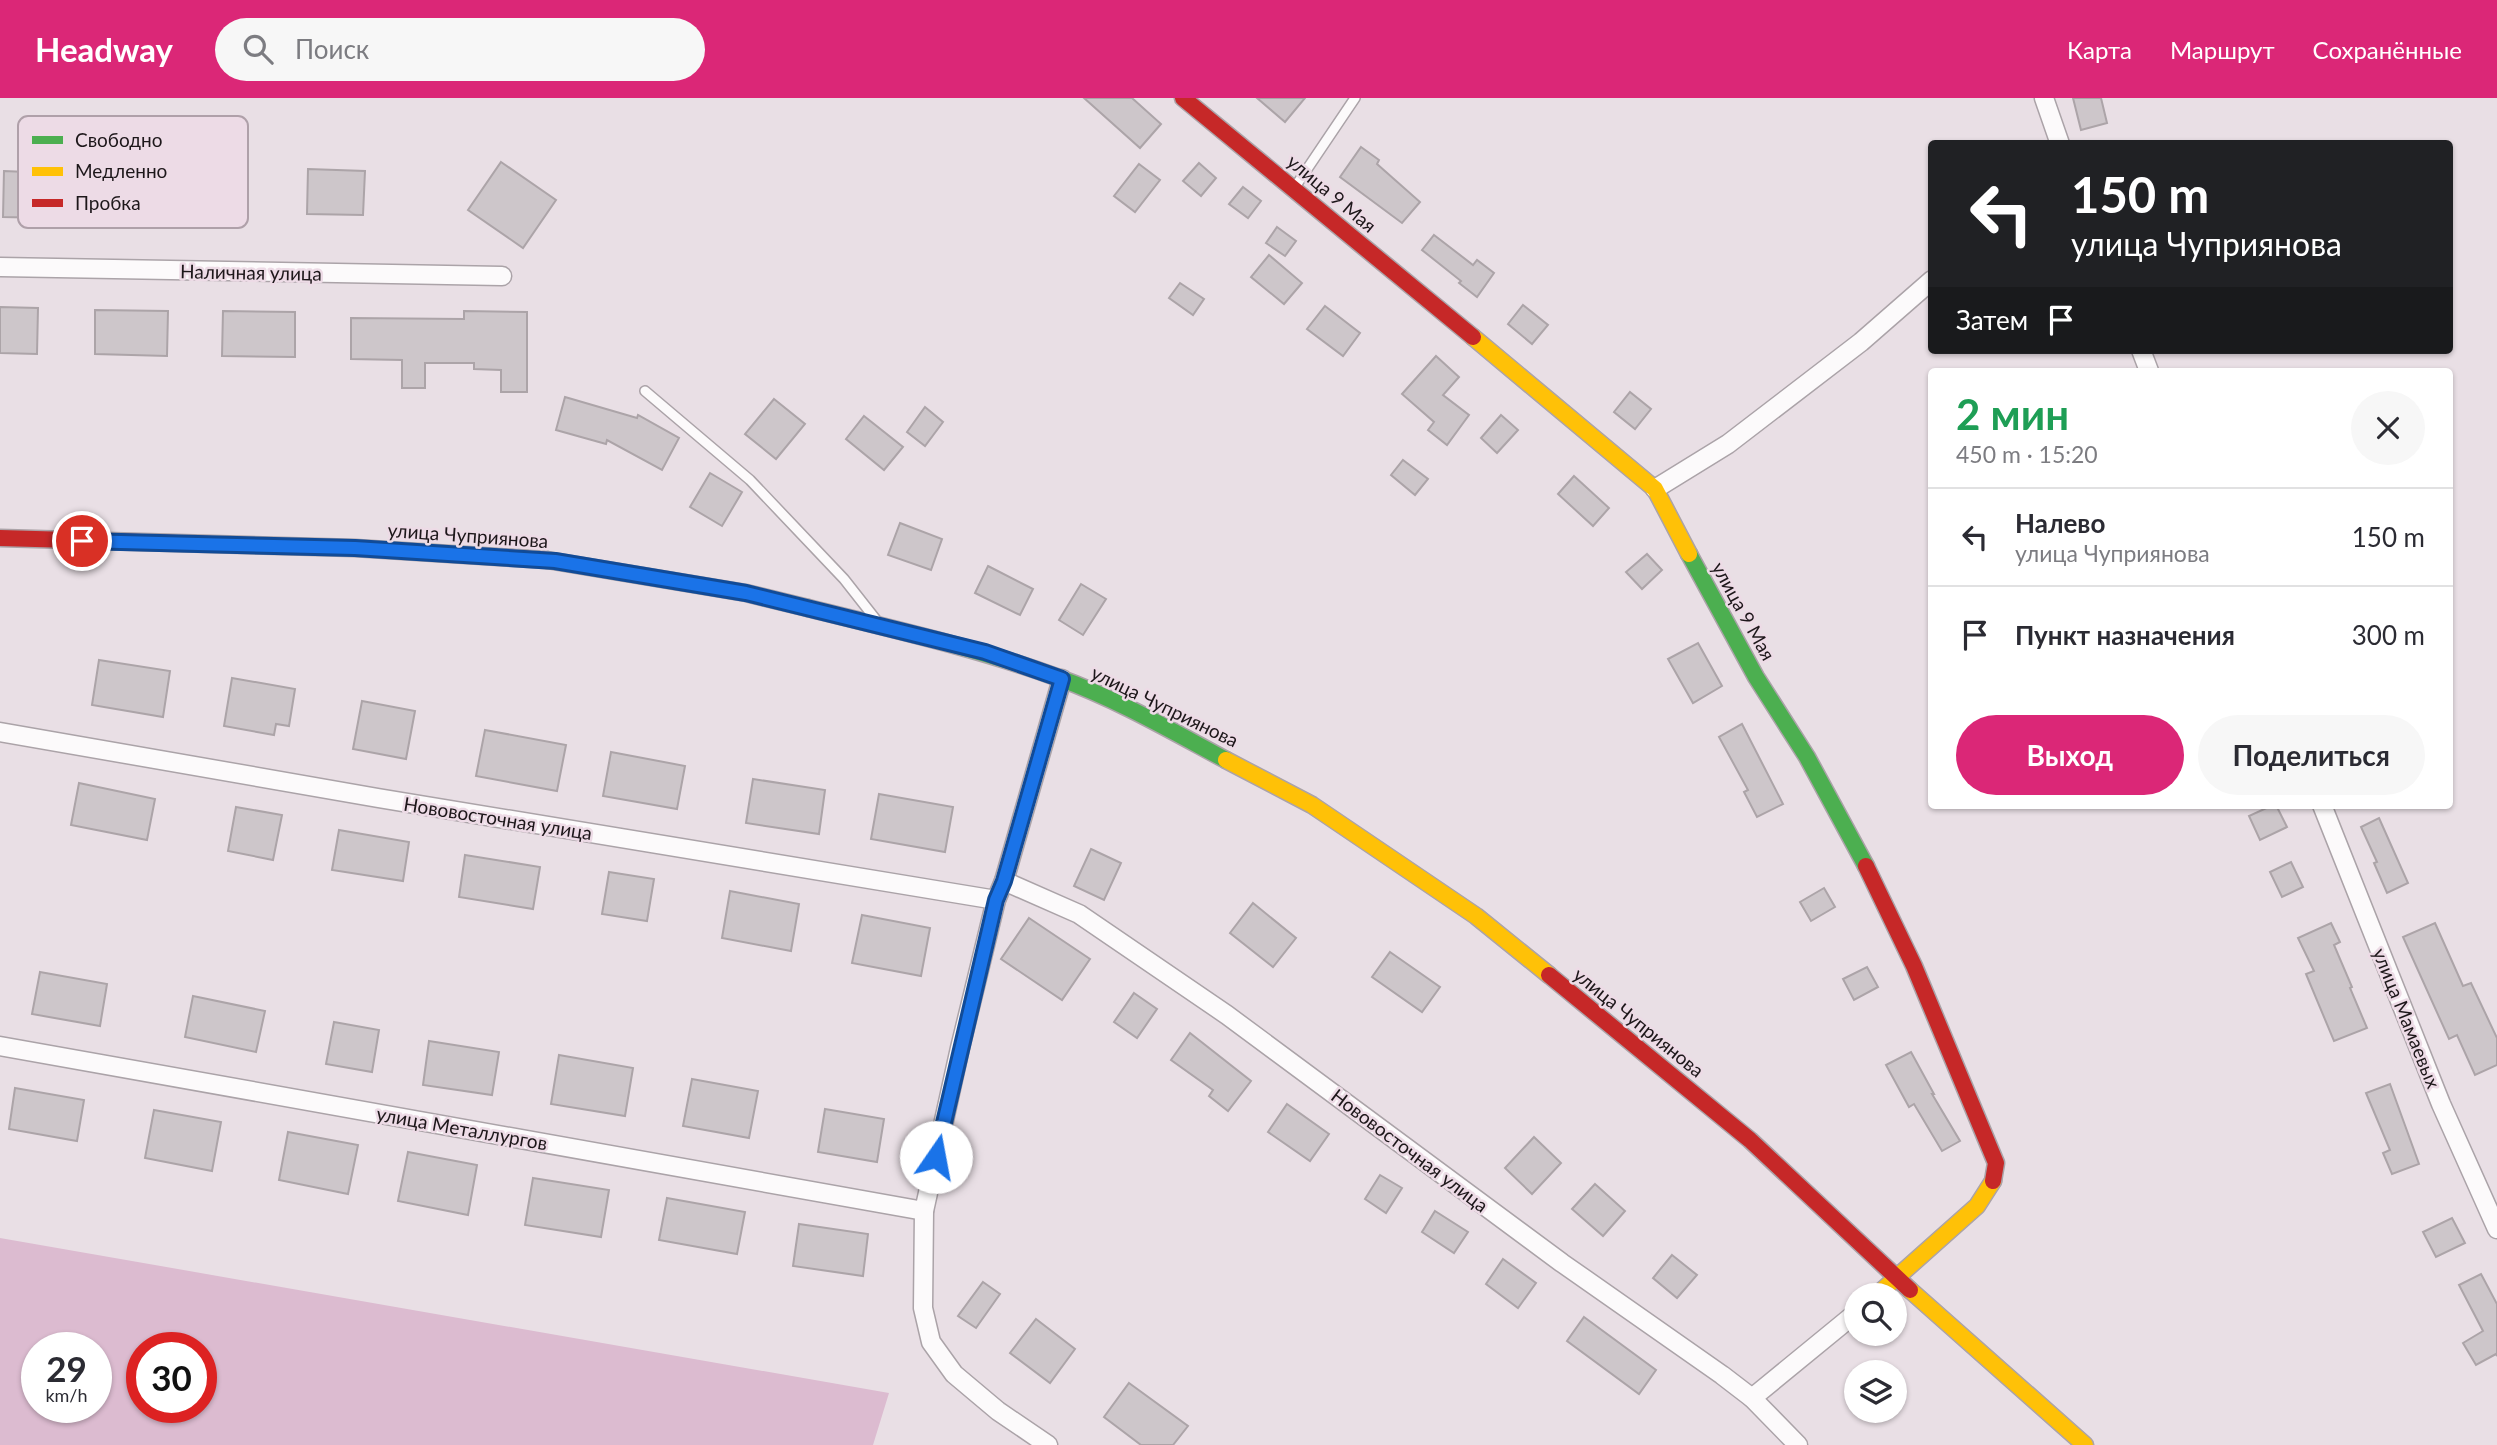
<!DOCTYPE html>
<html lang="ru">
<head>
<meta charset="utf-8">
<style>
	:root { --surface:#fff; --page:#f7f7f7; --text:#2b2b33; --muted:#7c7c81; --line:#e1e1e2; --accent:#db2777 }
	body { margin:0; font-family:Lato,sans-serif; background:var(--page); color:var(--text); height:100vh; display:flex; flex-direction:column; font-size:26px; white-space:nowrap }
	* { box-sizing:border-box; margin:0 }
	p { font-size:23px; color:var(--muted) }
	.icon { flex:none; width:38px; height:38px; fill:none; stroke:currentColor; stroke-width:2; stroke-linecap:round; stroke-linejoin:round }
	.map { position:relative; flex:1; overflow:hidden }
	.panel { position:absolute; left:1928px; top:270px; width:525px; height:441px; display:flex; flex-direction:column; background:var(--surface); border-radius:7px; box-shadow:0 2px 5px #0004 }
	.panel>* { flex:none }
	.guide { position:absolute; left:1928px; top:42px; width:525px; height:214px; border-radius:7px; box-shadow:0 2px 5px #0004; background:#202124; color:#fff; overflow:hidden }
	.fabs { position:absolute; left:1844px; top:1185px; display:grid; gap:14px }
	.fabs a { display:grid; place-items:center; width:63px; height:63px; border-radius:50%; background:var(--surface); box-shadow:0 2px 5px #0004; font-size:35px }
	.speed { position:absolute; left:21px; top:1234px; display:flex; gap:14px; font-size:35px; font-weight:700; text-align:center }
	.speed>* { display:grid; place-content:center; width:91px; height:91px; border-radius:50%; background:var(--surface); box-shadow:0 2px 5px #0004; line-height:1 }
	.speed small { font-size:18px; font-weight:400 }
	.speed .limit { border:10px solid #d22; background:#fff; color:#111 }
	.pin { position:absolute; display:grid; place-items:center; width:60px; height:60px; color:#fff; margin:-30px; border:4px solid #fff; border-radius:50%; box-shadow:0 2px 7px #0007 }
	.me { position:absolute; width:77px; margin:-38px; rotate:12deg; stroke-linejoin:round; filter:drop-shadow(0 0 5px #0008) }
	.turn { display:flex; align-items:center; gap:24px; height:147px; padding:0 28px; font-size:32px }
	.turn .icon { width:91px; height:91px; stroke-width:2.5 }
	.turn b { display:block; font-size:49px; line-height:60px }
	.then { display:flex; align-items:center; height:66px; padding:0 28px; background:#0003; gap:14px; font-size:26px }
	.round { display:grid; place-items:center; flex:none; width:74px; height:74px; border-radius:37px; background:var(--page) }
	.head { display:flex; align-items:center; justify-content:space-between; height:119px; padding:0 28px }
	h1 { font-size:42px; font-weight:700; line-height:52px; color:#1e9e55 }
	.cta { display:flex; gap:14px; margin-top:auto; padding:14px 28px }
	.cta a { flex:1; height:80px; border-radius:42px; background:var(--accent); color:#fff; font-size:28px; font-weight:700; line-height:80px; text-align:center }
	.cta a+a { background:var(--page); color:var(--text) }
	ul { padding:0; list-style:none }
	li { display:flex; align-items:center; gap:21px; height:98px; padding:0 28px; border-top:2px solid var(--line) }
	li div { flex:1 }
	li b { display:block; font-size:26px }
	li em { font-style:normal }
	header { display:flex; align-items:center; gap:42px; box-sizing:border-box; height:98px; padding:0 35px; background:var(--accent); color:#fff }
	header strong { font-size:33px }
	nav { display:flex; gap:38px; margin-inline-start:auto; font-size:24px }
	.search { width:490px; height:63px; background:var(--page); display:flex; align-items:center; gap:18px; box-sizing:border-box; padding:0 24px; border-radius:38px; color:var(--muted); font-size:26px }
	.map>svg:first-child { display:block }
	.green { fill:#dcbbd0; fill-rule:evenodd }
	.building { fill:#cdc6ca; stroke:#aca4a8; stroke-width:2 }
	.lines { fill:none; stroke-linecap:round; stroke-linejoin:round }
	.lane-casing { stroke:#aba3a8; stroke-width:12 }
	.street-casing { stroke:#aba3a8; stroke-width:21 }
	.fast-casing { stroke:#aba3a8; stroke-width:19 }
	.slow-casing { stroke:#aba3a8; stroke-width:19 }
	.jam-casing { stroke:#aba3a8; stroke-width:19 }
	.lane { stroke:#fcfafb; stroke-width:9 }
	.street { stroke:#fcfafb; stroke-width:18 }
	.fast { stroke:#4caf50; stroke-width:16 }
	.slow { stroke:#ffc107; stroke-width:16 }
	.jam { stroke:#c62828; stroke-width:16 }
	.route-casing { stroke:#114b97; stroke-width:18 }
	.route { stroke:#1a73e8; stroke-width:12 }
	.labels { text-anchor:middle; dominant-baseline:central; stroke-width:5; stroke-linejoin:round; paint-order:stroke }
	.street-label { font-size:19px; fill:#1d171a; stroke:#eddbe6 }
	.key { fill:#eddbe6; stroke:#afa0a9; stroke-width:2 }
	.key-label { font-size:19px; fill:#1d171a }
</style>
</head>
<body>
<header>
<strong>Headway</strong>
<div class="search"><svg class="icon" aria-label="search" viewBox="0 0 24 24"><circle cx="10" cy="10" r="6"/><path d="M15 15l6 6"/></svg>Поиск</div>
<nav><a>Карта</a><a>Маршрут</a><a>Сохранённые</a></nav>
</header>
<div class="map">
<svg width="2497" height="1347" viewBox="0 0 2497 1347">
	<rect width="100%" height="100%" fill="#e9dfe5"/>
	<path class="green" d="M0 1140 889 1295 873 1347H0ZM37 1250H96V1309H37ZM142 1250H201V1309H142Z"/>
	<g class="building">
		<path d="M1084 0H1132L1161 26 1140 50Z"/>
		<path d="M1257 0H1305L1285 24Z"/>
		<path d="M2073 0H2101L2107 25 2081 32Z"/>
		<path d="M1361 49 1379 62 1377 66 1420 104 1402 125 1340 79Z"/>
		<path d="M501 64 556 102 523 150 468 112Z"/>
		<path d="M1199 65 1216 80 1201 98 1183 83Z"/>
		<path d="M1139 66 1160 82 1135 114 1114 98Z"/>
		<path d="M308 71 365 73 363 117 307 116Z"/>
		<path d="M4 73 49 75 48 120 3 119Z"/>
		<path d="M1243 89 1261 103 1248 120 1229 106Z"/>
		<path d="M1277 129 1296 143 1285 158 1266 145Z"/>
		<path d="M1434 137 1473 167 1477 162 1494 175 1477 199 1459 185 1461 183 1422 152Z"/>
		<path d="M1269 157 1302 185 1284 206 1251 179Z"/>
		<path d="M1180 185 1204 201 1193 217 1169 200Z"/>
		<path d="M1523 207 1548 227 1532 246 1508 226Z"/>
		<path d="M1325 208 1360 235 1343 258 1307 231Z"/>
		<path d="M0 209 38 210 37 256 0 255Z"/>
		<path d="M95 212 168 213 167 258 95 256Z"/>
		<path d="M223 213 295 214V259L222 258Z"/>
		<path d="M464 213 527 214V294H501V272L474 271V265H425V290H402V262L351 261V220L464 221Z"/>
		<path d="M1436 258 1459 279 1443 297 1469 317 1447 347 1428 332 1434 324 1402 296Z"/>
		<path d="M1630 294 1651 311 1635 331 1614 314Z"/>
		<path d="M565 299 637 320 638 317 679 340 662 372 607 342 606 346 556 332Z"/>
		<path d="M774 301 805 326 776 361 745 336Z"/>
		<path d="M925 309 943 324 925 348 907 334Z"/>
		<path d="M1501 317 1518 332 1497 355 1481 340Z"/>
		<path d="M864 318 903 349 884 372 846 341Z"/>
		<path d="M1403 362 1428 381 1415 397 1391 377Z"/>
		<path d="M710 375 742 394 722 428 690 409Z"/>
		<path d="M1574 378 1609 410 1593 428 1558 396Z"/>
		<path d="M900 425 942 441 931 472 888 457Z"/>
		<path d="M1647 456 1662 472 1642 491 1626 474Z"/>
		<path d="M988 468 1033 491 1020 517 975 495Z"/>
		<path d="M1081 486 1106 501 1083 537 1059 522Z"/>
		<path d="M1698 545 1722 588 1693 605 1668 561Z"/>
		<path d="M99 562 170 573 163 619 92 607Z"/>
		<path d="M232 580 295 591 289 628 276 626 274 637 224 628Z"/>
		<path d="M362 603 415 613 406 661 353 651Z"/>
		<path d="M1742 626 1783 706 1757 719 1744 694 1748 692 1719 639Z"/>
		<path d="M485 632 566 647 557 693 476 678Z"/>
		<path d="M611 654 685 668 677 711 603 698Z"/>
		<path d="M753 681 825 692 819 736 746 725Z"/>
		<path d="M79 685 155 701 147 742 71 727Z"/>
		<path d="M879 696 953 709 945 754 871 741Z"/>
		<path d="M2273 707H2276L2287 729 2260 742 2249 718Z"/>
		<path d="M236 709 282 717 273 762 228 753Z"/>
		<path d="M2379 720 2408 785 2387 795 2374 765 2377 764 2361 729Z"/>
		<path d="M339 732 409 744 403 783 332 772Z"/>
		<path d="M1091 751 1121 765 1104 802 1074 788Z"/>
		<path d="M465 757 540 769 533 811 459 799Z"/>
		<path d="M2291 764 2303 789 2282 799 2270 774Z"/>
		<path d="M609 774 654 781 647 823 602 816Z"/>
		<path d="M1824 790 1835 809 1811 823 1800 804Z"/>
		<path d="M730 793 799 806 791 853 722 840Z"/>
		<path d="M1253 805 1296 840 1273 869 1230 835Z"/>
		<path d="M862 817 930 830 921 878 852 865Z"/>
		<path d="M1029 820 1090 861 1062 902 1001 861Z"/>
		<path d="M2331 825 2340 844 2334 847 2352 889 2350 890 2367 930 2334 943 2306 876 2314 873 2298 840Z"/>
		<path d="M2435 825 2463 888 2471 885 2497 940V967L2475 977 2457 937 2449 941 2403 839Z"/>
		<path d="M1390 854 1440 889 1422 914 1372 879Z"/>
		<path d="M1867 869 1878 889 1854 902 1843 881Z"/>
		<path d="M40 874 107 886 100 928 32 916Z"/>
		<path d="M1134 895 1157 911 1137 940 1114 924Z"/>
		<path d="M193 898 265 913 256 954 185 939Z"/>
		<path d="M334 924 379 932 372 974 326 966Z"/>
		<path d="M1190 935 1251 983 1228 1013 1209 998 1213 992 1171 962Z"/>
		<path d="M429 943 499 954 492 997 423 987Z"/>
		<path d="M1911 954 1934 996H1932L1960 1043 1942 1053 1914 1006 1909 1009 1886 967Z"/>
		<path d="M559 957 633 970 625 1018 551 1006Z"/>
		<path d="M692 981 758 993 749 1040 683 1028Z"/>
		<path d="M2390 986 2419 1066 2392 1076 2383 1055 2390 1052 2366 995Z"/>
		<path d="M15 990 84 1002 77 1043 9 1031Z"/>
		<path d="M1287 1006 1329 1036 1310 1063 1268 1034Z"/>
		<path d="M825 1011 884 1021 877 1064 818 1054Z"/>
		<path d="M154 1012 221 1024 212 1073 145 1060Z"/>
		<path d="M288 1034 358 1047 348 1096 279 1082Z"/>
		<path d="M1534 1039 1561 1065 1532 1096 1505 1070Z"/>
		<path d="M408 1054 477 1067 468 1117 398 1103Z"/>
		<path d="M1380 1077 1402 1090 1386 1115 1365 1101Z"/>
		<path d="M533 1080 609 1092 601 1139 525 1127Z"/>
		<path d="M1595 1086 1625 1113 1603 1138 1572 1111Z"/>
		<path d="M667 1100 745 1114 737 1156 659 1142Z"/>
		<path d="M1435 1113 1468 1134 1454 1155 1422 1134Z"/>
		<path d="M2452 1120 2465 1145 2436 1159 2423 1134Z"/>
		<path d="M799 1126 868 1136 863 1178 793 1168Z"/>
		<path d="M1672 1157 1697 1177 1677 1200 1653 1180Z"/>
		<path d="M1503 1161 1536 1185 1518 1210 1486 1186Z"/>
		<path d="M2481 1176 2497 1206V1258L2496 1256 2476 1267 2463 1245 2483 1233 2459 1187Z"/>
		<path d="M983 1184 1000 1196 976 1230 958 1218Z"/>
		<path d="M1584 1219 1656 1272 1639 1296 1567 1243Z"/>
		<path d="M1036 1221 1075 1251 1050 1285 1010 1255Z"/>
		<path d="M1129 1285 1188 1328 1173 1347H1141L1104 1319Z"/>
	</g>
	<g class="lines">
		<g class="lane-casing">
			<g id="lane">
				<path d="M1295 89 1355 0"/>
				<path d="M645 293 750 382 844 481 877 523"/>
			</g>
		</g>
		<g class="street-casing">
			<g id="street">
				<path d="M2044 0 2060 46"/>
				<path d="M0 169 502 178"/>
				<path d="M2141 252 2149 273"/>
				<path d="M1655 391 1728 346 1861 244 1932 182"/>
				<path d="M0 634 378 700 996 802"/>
				<path d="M2322 707 2441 1006 2497 1131"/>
				<path d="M1004 783 1079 816 1227 917 1562 1165 1722 1277 1752 1300 1798 1347"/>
				<path d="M0 948 924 1113"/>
				<path d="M1752 1300 1857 1214"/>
				<path d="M1048 1347 998 1313 954 1276 931 1244 923 1210 924 1113 960 950 996 802 1004 783 1062 581"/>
			</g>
		</g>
		<g class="fast-casing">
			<g id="fast">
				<path d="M1689 456 1756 579 1807 659 1866 768"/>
				<path d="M808 510C892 531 977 550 1059 580 1117 601 1172 633 1226 662"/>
			</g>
		</g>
		<g class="slow-casing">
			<g id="slow">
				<path d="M1473 239 1655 391 1689 456"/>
				<path d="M547 462 746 495 808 510"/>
				<path d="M1226 662 1312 707 1476 818 1549 877"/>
				<path d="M1910 1192 2085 1347"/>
				<path d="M1877 1197 1977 1108 1993 1083"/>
			</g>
		</g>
		<g class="jam-casing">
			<g id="jam">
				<path d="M1183 0 1473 239"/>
				<path d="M0 440 355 450 547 462"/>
				<path d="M1866 768 1914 868 1996 1065 1993 1083"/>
				<path d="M1549 877 1750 1042 1910 1192"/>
			</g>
		</g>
		<use href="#lane" class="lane"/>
		<use href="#street" class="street"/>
		<use href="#fast" class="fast"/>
		<use href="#slow" class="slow"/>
		<use href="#jam" class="jam"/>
	</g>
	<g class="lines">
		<g class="route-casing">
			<path id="route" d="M82 443 355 450 555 463 746 495 985 554 1062 581 1004 783 996 802 936 1059"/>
		</g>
		<use href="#route" class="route"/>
	</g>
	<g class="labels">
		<g class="street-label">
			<text transform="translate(1332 95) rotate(40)">улица 9 Мая</text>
			<text transform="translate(251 174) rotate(1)">Наличная улица</text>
			<text transform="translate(468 437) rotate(4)">улица Чуприянова</text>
			<text transform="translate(1744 513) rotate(61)">улица 9 Мая</text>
			<text transform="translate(1165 608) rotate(26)">улица Чуприянова</text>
			<text transform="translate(498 720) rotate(9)">Нововосточная улица</text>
			<text transform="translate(2407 920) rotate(68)">улица Мамаевых</text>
			<text transform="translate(1639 924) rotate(39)">улица Чуприянова</text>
			<text transform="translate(462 1030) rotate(10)">улица Металлургов</text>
			<text transform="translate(1410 1052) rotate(37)">Нововосточная улица</text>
		</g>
	</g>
	<rect x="18" y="18" width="230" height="112" rx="10" class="key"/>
	<rect x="32" y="38" width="31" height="8" fill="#4caf50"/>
	<rect x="32" y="69" width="31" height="9" fill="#ffc107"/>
	<rect x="32" y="101" width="31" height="8" fill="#c62828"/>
	<g class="key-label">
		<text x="75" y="49">Свободно</text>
		<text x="75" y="80">Медленно</text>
		<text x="75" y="112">Пробка</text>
	</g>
</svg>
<div class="fabs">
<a><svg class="icon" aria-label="search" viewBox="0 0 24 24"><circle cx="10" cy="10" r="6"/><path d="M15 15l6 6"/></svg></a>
<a><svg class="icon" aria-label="layers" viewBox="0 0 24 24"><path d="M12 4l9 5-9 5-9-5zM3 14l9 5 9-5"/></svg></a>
</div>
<div class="speed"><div>29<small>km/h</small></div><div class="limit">30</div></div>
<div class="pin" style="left:82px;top:443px;background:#d93025"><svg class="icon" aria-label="arrive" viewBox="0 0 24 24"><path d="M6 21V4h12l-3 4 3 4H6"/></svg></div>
<svg class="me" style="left:936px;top:1059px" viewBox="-20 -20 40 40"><circle r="19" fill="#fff"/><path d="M0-13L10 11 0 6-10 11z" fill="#1a73e8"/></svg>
<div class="guide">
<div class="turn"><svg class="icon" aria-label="left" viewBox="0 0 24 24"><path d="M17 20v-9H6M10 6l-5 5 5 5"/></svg><div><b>150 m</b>улица Чуприянова</div></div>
<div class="then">Затем<svg class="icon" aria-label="arrive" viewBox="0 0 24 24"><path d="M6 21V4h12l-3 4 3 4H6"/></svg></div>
</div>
<section class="panel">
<div class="head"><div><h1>2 мин</h1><p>450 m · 15:20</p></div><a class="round"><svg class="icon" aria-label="close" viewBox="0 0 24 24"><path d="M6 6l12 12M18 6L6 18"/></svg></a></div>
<ul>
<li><svg class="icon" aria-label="left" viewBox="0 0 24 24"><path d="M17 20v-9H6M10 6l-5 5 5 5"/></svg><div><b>Налево</b><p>улица Чуприянова</p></div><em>150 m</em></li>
<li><svg class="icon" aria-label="arrive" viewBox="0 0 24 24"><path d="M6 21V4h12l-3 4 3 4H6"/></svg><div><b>Пункт назначения</b></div><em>300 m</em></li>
</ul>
<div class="cta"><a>Выход</a><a>Поделиться</a></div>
</section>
</div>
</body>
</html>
